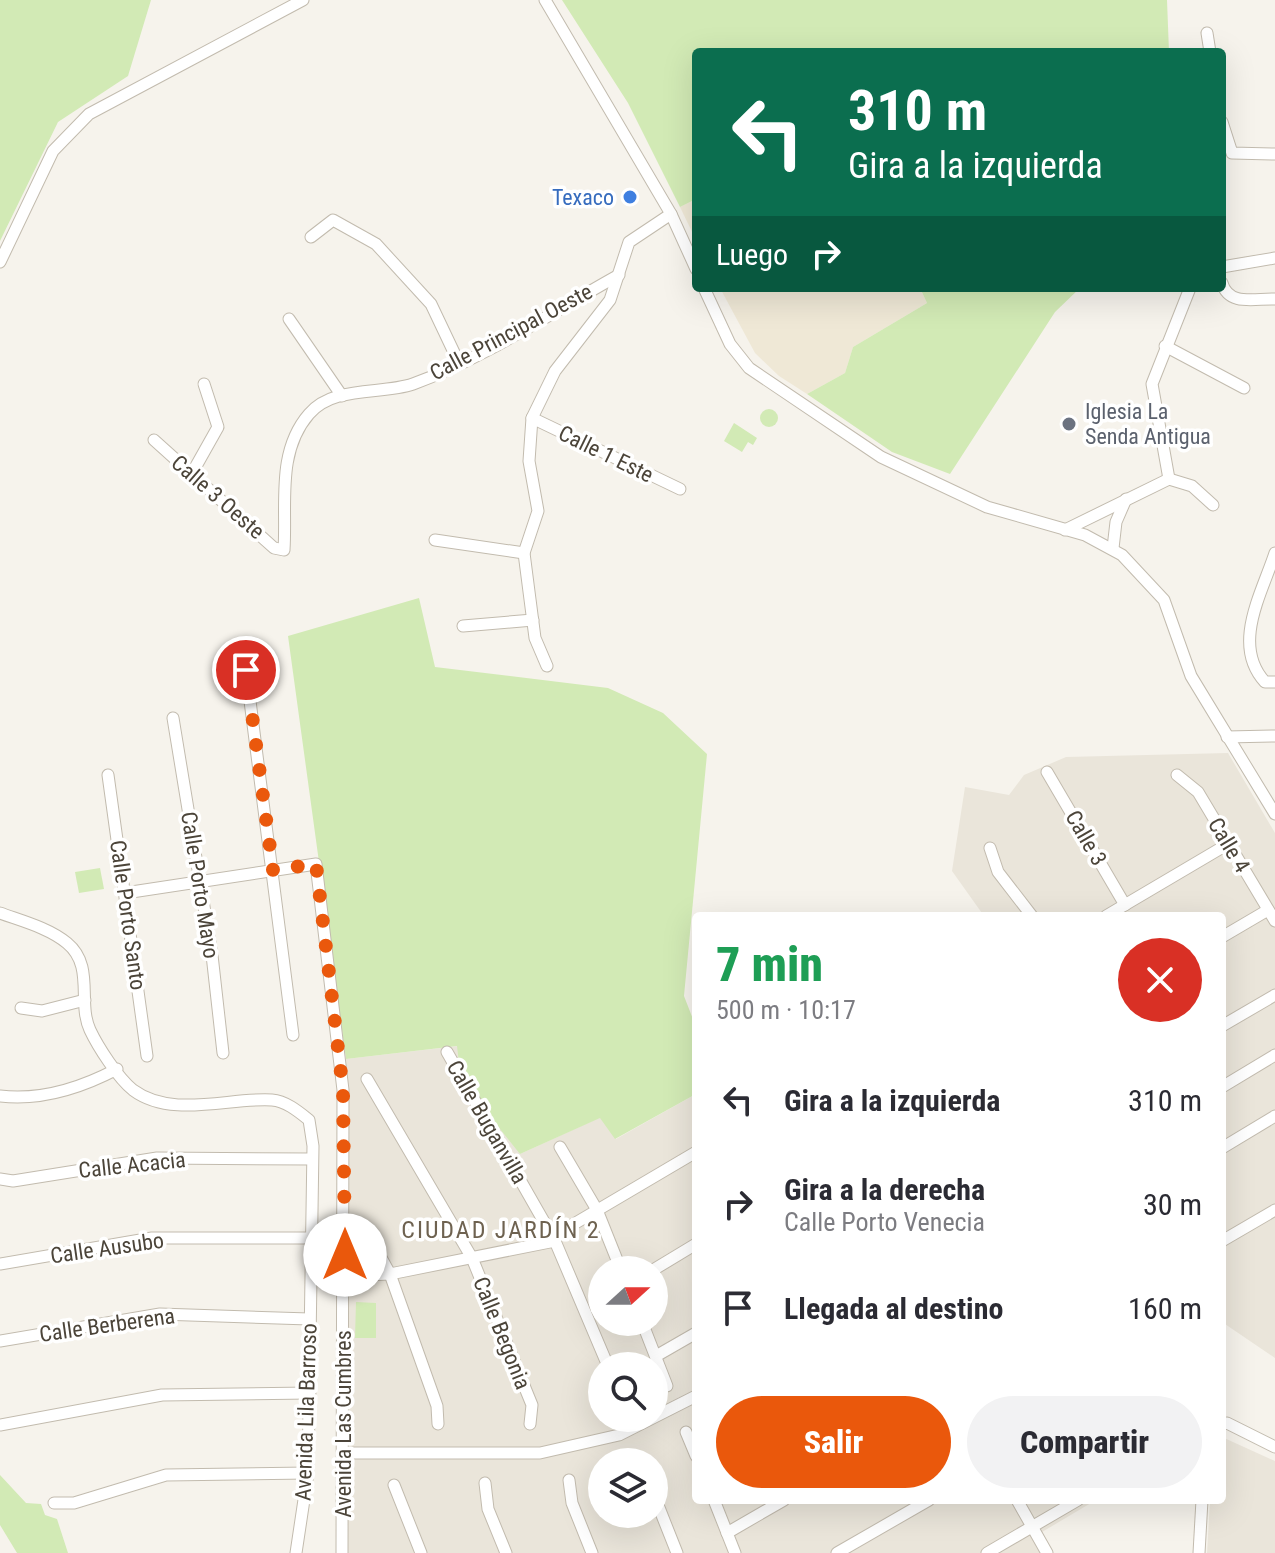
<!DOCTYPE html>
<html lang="es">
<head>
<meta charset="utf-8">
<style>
	:root { --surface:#fff; --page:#f2f2f3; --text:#2b2b33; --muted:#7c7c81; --accent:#ea580c }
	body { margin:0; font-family:"Roboto Condensed",sans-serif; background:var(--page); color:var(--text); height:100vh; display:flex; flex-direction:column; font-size:30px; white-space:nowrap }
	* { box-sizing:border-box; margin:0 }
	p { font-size:26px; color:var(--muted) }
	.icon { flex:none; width:44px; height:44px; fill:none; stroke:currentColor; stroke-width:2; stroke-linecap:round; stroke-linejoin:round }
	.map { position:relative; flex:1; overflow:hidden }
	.panel { position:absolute; left:692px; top:912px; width:534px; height:592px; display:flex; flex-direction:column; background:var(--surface); border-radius:8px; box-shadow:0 8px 32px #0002 }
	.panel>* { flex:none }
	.top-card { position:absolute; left:692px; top:48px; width:534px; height:244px; border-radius:8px; box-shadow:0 8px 32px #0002; background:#0b6e4f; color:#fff; overflow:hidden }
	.needle { width:52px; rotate:69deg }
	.tools { position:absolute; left:588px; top:1256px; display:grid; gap:16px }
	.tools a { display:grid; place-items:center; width:80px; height:80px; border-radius:50%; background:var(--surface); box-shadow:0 8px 32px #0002; font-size:40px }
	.pin { position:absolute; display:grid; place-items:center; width:68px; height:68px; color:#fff; margin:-34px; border:4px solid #fff; border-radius:50%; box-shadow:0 2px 8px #0007 }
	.me { position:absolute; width:88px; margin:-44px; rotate:0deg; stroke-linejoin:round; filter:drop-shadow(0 0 6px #0008) }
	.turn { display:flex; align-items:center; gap:28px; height:168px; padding:0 24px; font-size:36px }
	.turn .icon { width:104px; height:104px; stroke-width:2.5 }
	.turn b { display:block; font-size:56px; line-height:68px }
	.then { display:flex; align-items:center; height:76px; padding:0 24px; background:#0003; gap:16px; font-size:30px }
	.round { display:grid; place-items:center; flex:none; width:84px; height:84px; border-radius:42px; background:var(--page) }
	.overview { display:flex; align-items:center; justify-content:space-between; height:136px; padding:0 24px }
	h1 { font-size:48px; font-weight:800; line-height:60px; color:#1e9e55 }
	.button { display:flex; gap:16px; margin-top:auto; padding:16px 24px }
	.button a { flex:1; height:92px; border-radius:48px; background:var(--accent); color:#fff; font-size:32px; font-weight:800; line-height:92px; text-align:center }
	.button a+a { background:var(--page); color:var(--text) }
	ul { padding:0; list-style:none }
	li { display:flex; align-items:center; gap:24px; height:104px; padding:0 24px }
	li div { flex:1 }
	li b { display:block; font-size:30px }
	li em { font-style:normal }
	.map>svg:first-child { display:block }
	.residential { fill:#eae5da; fill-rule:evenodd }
	.education { fill:#efe8d6 }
	.green { fill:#d2eab5 }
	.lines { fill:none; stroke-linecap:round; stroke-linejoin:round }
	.minor-casing { stroke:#c2bbae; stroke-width:13 }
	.minor { stroke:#fff; stroke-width:11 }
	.route { stroke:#ea580c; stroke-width:14; stroke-dasharray:0 25.2 }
	.shop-dot { fill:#3f7fe0; stroke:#fff; stroke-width:3 }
	.worship-dot { fill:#6b7280; stroke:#fff; stroke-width:3 }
	.labels { text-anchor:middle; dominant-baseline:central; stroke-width:7; stroke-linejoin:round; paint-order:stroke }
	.shop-label { font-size:22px; fill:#366cbe; stroke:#fff; text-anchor:end }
	.street-label { font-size:22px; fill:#4b4439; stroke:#fff }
	.worship-label { font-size:22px; fill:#5b616d; stroke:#fff; text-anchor:start }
	.neighbourhood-label { font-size:24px; letter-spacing:2px; fill:#6e6250; stroke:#fff }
</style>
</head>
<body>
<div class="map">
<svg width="1275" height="1553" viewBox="0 0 1275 1553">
	<rect width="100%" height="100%" fill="#f6f3ec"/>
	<g class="residential">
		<path d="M1228 753 1275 833V1358L1222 1322V916H984L952 871 965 787 1009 795 1024 775 1066 757Z"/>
		<path d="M458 1046 520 1154 601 1117 616 1139 696 1094V1500H1096L1042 1532 1053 1553H347L346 1059ZM602 1270H654V1322H602ZM602 1366H654V1418H602ZM602 1462H654V1514H602Z"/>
		<path d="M1222 1437 1275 1461V1553H1207L1210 1500H1222Z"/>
	</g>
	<g class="education">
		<path d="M696 199V240L680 207Z"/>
		<path d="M720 288H920L927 303 853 347 845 373 807 394 779 376 755 353Z"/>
	</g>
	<g class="green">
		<path d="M0 0H151L128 76 58 122 0 241Z"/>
		<path d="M562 0H1167L1169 52H696V199L680 207 628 103Z"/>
		<path d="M920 288H1080L1055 312 950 474 892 452 807 394 845 373 853 347 927 303Z"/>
		<circle cx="769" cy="418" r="9"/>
		<path d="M734 423 757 438 753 445 748 442 742 452 724 441Z"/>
		<path d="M419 598 435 667 608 688 663 713 707 754 684 996 696 1027V1094L615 1139 600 1118 520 1154 461 1080 457 1046 346 1059 288 636Z"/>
		<path d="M100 868 104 889 79 893 75 872Z"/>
		<path d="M356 1302 376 1303V1338H355Z"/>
		<path d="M0 1475 26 1503 41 1504 45 1515 57 1519 68 1553H17L0 1525Z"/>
	</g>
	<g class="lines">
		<g class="minor-casing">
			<g id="minor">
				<path d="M545 0 671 214 696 269"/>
				<path d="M1207 33 1210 52"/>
				<path d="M1222 122 1232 153 1275 154"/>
				<path d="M311 237 333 220 376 244 431 304 459 363"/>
				<path d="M0 262 53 151 89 114 303 0"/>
				<path d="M1222 267 1275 258"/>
				<path d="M1222 283C1229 307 1256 298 1275 299"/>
				<path d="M704 288 730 344 749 368 881 457 987 507 1085 535 1122 555 1164 600 1191 676 1275 814"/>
				<path d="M289 319 342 396"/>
				<path d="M1165 346 1244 388"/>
				<path d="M532 418 680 489"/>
				<path d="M154 440 274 548 284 550C287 505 276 452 309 414 334 385 381 395 413 384 485 358 552 312 619 275"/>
				<path d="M191 475 218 427 204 384"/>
				<path d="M1169 479 1152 384 1190 288"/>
				<path d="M1065 530 1169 479 1192 486 1213 505"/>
				<path d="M435 540 524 553"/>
				<path d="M1113 548 1116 522 1126 499"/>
				<path d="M1275 553C1262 593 1231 645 1265 682H1275"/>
				<path d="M463 626 533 620"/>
				<path d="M547 666 535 638 524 553 538 511 529 461 532 418 555 371 610 300 629 242 671 214"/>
				<path d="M246 670 293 1035"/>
				<path d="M173 718 212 955 223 1053"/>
				<path d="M1227 737 1275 736"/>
				<path d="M1047 772 1125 905"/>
				<path d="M108 775 147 1056"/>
				<path d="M1177 775 1198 792 1275 921"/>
				<path d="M990 848 998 872 1032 916"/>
				<path d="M125 893 316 864 343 1090 342 1553"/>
				<path d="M0 913C22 921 49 928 67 943 95 966 77 1002 90 1030 98 1047 118 1078 133 1090 172 1119 230 1097 272 1100 286 1101 299 1112 309 1120L313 1146 308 1473 296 1553"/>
				<path d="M1106 916 1228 844"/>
				<path d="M1222 937 1268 910"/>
				<path d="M21 1008 42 1011 85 1000"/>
				<path d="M1222 1026 1275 995"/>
				<path d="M447 1052 555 1241 608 1366"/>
				<path d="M367 1079 472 1258 532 1405 530 1424"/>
				<path d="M1222 1087 1275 1055"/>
				<path d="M0 1096C42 1101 81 1088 117 1069"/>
				<path d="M560 1147 597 1210 621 1270"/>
				<path d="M1222 1148 1275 1116"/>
				<path d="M0 1179 13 1181 157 1158 312 1159"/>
				<path d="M364 1227 390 1274 437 1406 438 1424"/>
				<path d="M562 1231 696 1152"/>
				<path d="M1222 1241 1275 1210"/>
				<path d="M0 1264 152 1238H311"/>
				<path d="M653 1270 696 1244"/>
				<path d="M343 1276 390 1274 555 1241"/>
				<path d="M642 1322 667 1386"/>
				<path d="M0 1341 160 1314 309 1319"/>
				<path d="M656 1356 696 1333"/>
				<path d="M1222 1424 1227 1423 1275 1447"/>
				<path d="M0 1425 162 1395 310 1393"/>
				<path d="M686 1432 696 1456"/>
				<path d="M343 1453H540L619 1435 696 1396"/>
				<path d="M633 1460 634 1462"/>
				<path d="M569 1480 572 1503 592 1553"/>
				<path d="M485 1483 488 1509 506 1553"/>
				<path d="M394 1485 421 1553"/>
				<path d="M654 1495 677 1553"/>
				<path d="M714 1500 735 1553"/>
				<path d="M1017 1500 1047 1553"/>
				<path d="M54 1503H74L166 1475 308 1473"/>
				<path d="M727 1533 784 1500"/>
				<path d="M837 1553 929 1500"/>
				<path d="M987 1553 1078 1500"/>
				<path d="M1199 1553 1202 1500"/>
			</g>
		</g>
		<use href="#minor" class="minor"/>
	</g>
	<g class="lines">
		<path class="route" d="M246 670 273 870 316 864 343 1090 345 1255"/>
	</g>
	<circle class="shop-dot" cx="630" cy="197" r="8"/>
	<circle class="worship-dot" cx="1069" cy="424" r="8"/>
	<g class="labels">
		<g class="shop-label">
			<text x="614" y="197">Texaco</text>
		</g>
		<g class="street-label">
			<text transform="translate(511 332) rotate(-28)">Calle Principal Oeste</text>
			<text transform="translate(606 454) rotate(26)">Calle 1 Este</text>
			<text transform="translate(218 497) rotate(41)">Calle 3 Oeste</text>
			<text transform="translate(1086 838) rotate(60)">Calle 3</text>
			<text transform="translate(1229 845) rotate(59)">Calle 4</text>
			<text transform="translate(200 885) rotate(81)">Calle Porto Mayo</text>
			<text transform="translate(128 915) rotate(82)">Calle Porto Santo</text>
			<text transform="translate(487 1122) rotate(60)">Calle Buganvilla</text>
			<text transform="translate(132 1165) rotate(-6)">Calle Acacia</text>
			<text transform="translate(107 1248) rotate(-8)">Calle Ausubo</text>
			<text transform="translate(107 1325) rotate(-8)">Calle Berberena</text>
			<text transform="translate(502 1333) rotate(68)">Calle Begonia</text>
			<text transform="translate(306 1412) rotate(-88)">Avenida Lila Barroso</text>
			<text transform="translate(343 1424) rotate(-90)">Avenida Las Cumbres</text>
		</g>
		<g class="worship-label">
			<text x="1085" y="411">Iglesia La<tspan x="1085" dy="25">Senda Antigua</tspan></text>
		</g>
		<g class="neighbourhood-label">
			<text x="501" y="1230">CIUDAD JARDÍN 2</text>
		</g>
	</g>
</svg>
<div class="tools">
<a><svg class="needle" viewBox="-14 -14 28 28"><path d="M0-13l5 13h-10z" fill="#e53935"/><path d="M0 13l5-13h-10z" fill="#7c7c81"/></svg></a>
<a><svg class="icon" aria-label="search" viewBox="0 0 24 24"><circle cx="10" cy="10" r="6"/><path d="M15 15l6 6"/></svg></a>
<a><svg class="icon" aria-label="layers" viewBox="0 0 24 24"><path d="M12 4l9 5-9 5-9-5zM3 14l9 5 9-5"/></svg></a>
</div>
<div class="pin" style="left:246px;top:670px;background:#d93025"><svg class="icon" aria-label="arrive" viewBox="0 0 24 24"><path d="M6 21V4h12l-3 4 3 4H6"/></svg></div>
<svg class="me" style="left:345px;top:1255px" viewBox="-20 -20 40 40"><circle r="19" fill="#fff"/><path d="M0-13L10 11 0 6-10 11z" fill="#ea580c"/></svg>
<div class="top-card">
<div class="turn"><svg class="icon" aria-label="left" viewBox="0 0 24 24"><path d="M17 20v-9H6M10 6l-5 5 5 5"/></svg><div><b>310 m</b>Gira a la izquierda</div></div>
<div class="then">Luego<svg class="icon" aria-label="right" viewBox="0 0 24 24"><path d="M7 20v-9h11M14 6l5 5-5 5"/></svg></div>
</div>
<section class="panel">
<div class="overview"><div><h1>7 min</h1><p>500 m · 10:17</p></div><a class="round" style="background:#d93025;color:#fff"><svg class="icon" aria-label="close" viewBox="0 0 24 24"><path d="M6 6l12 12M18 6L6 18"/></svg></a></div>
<ul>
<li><svg class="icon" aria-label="left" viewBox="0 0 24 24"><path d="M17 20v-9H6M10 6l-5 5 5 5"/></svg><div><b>Gira a la izquierda</b></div><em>310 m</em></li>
<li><svg class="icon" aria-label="right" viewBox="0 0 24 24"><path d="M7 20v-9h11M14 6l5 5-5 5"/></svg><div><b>Gira a la derecha</b><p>Calle Porto Venecia</p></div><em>30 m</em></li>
<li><svg class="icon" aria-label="arrive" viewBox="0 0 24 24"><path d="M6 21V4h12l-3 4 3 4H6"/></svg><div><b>Llegada al destino</b></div><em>160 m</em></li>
</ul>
<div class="button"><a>Salir</a><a>Compartir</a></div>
</section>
</div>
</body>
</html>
